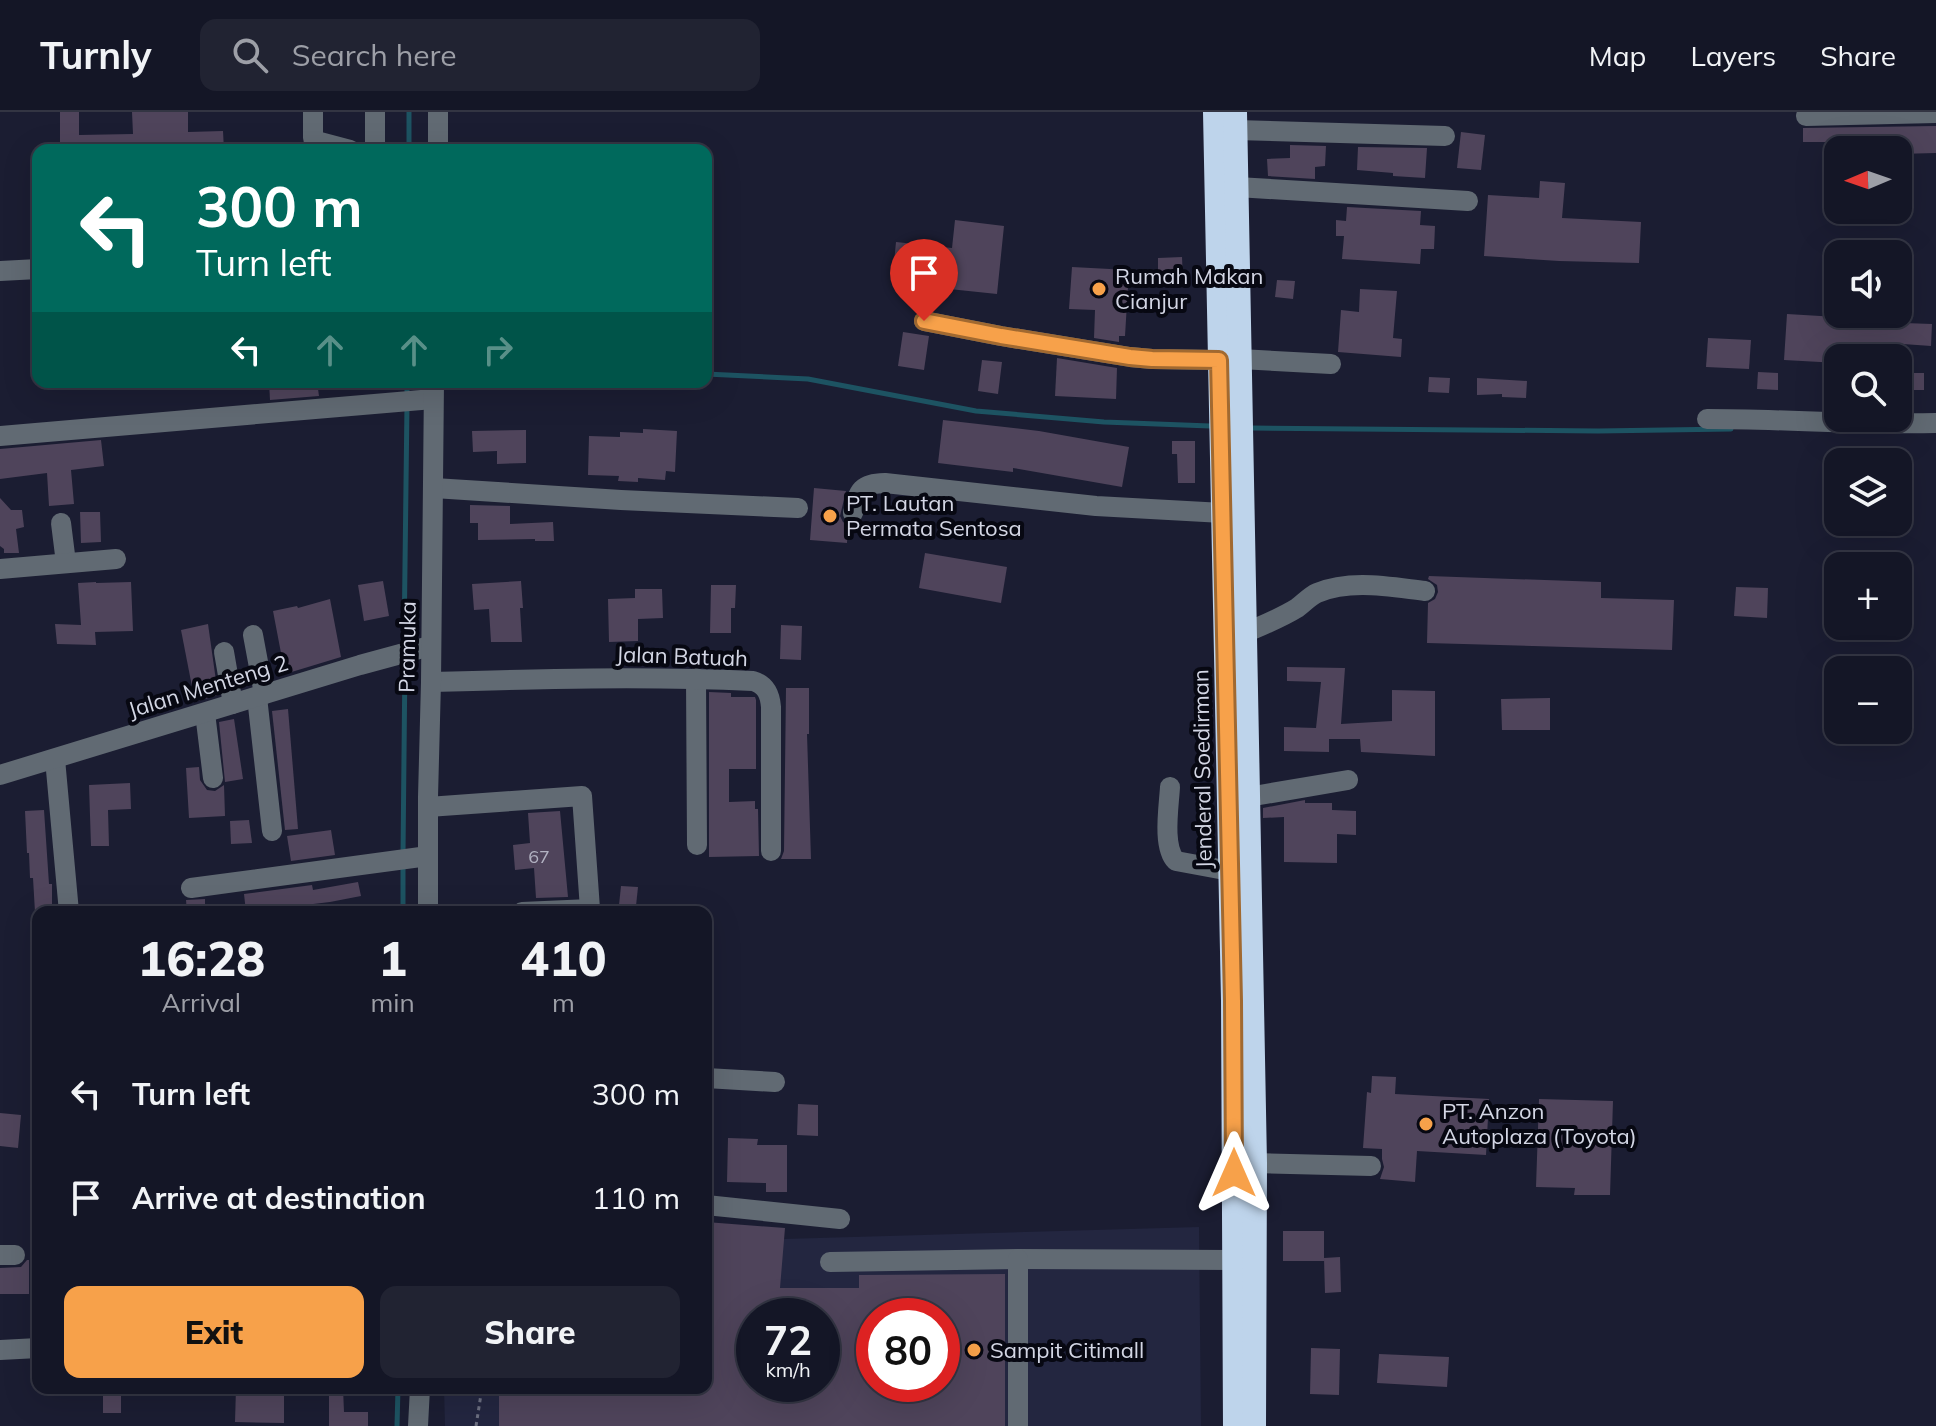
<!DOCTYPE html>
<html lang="en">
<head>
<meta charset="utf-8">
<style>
	:root { --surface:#141626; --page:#212332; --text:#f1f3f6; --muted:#9d9fa7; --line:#333543; --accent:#f7a14a }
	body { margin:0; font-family:Mulish,sans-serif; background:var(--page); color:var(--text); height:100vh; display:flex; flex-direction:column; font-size:30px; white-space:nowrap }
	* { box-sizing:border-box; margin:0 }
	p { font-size:26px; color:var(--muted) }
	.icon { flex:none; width:44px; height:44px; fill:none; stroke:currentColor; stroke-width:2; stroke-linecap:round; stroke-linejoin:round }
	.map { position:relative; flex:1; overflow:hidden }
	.panel { position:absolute; left:32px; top:794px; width:680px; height:488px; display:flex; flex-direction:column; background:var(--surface); border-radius:16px; box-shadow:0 8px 32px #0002,0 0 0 2px var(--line) }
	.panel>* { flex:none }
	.guide { position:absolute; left:32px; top:32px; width:680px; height:244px; border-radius:16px; box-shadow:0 8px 32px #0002,0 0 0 2px var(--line); background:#00695c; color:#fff; overflow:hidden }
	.needle { width:52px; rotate:268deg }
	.buttons { position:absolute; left:1824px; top:24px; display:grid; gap:16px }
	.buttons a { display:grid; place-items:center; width:88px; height:88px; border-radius:16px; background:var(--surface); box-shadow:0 8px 32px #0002,0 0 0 2px var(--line); font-size:40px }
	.speed { position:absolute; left:736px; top:1186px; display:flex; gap:16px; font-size:40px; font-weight:700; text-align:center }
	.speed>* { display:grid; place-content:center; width:104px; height:104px; border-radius:50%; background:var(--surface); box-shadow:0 8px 32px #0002,0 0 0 2px var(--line); line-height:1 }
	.speed small { font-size:20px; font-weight:400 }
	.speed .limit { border:12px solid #d22; background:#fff; color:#111 }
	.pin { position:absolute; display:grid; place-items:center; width:68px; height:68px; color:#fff; margin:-82px -34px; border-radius:50% 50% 50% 0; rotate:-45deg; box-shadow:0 0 8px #0007 }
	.pin .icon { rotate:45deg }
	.me { position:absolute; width:88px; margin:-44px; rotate:0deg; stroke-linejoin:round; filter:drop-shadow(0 0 6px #0008) }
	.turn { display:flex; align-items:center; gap:28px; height:168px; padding:0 32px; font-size:36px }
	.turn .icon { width:104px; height:104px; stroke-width:2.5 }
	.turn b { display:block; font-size:56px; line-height:68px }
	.lanes { display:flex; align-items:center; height:76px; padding:0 32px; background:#0003; justify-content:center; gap:40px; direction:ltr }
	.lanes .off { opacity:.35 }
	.eta { display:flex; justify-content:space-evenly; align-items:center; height:136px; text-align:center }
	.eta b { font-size:48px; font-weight:800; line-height:56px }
	.button { display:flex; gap:16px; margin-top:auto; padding:16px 32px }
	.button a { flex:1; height:92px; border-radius:16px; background:var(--accent); color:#111; font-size:32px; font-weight:800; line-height:92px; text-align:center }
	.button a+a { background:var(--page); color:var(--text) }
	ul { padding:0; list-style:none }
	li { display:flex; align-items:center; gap:24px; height:104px; padding:0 32px }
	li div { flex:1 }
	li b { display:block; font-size:30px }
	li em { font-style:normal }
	header { display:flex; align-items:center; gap:48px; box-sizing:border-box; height:112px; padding:0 40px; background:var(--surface); border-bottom:2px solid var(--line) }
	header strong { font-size:38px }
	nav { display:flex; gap:44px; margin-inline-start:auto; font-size:28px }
	.search { width:560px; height:72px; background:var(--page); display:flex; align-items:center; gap:20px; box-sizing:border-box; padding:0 28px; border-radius:16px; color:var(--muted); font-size:30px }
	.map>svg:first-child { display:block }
	.built { fill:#232640; fill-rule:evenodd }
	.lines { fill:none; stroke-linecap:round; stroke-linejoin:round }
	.stream { stroke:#1d5362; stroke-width:5 }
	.building { fill:#4f445b; fill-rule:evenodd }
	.path { stroke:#6c6f81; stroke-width:3; stroke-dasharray:4 4; stroke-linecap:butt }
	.minor { stroke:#616a73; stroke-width:20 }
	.highway { stroke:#bed4eb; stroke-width:24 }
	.route-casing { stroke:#a16930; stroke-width:20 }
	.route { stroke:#f7a14a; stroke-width:14 }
	.poi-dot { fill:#f7a14a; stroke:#070812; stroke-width:3 }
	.labels { text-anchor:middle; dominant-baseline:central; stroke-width:8; stroke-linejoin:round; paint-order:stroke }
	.number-label { font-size:18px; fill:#b2b2c2 }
	.poi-label { font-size:22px; fill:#d3d6e4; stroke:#070812; text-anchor:start }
	.street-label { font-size:22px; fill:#d3d6e4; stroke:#070812 }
</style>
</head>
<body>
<header>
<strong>Turnly</strong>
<div class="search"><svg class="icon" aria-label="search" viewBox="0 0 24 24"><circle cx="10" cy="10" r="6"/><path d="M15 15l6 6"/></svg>Search here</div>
<nav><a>Map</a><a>Layers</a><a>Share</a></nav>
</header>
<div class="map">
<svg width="1936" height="1314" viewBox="0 0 1936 1314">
	<rect width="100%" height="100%" fill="#1b1d32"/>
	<path class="built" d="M1199 1115 1201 1314H445L444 1276H706L784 1127ZM754 1204H822V1272H754ZM874 1204H942V1272H874Z"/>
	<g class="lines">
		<g class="stream">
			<path d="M409 38V0"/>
			<path d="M706 262 808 267 976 299 1104 310 1210 314"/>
			<path d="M407 282V270"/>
			<path d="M1252 316 1598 319 1731 317"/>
			<path d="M404 534 407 292"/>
			<path d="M403 743 405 545"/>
			<path d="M403 800V753"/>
			<path d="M397 1314 398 1276"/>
		</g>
	</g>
	<g class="building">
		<path d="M60 0H79V23L133 22 132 0H188V20L223 19 224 38H60Z"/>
		<path d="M1936 14V41L1898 42V38H1881V31L1836 34 1835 30H1803V16Z"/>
		<path d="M1461 20 1485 23 1481 58 1457 56Z"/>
		<path d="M1290 33 1326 34 1325 54 1315 55V67L1268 64 1267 47 1290 46Z"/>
		<path d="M1358 35 1427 36 1425 66 1393 64V61L1357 58Z"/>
		<path d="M1540 69 1565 71 1562 106 1641 110 1639 151 1559 149 1484 144 1488 83 1539 86Z"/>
		<path d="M1347 95 1421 99 1420 113 1435 114 1434 137H1421L1420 152 1342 147 1344 124H1336V108L1346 109Z"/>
		<path d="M955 108 1004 114 997 182 892 171 896 130 952 136Z"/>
		<path d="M1182 145 1183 170H1158V146Z"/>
		<path d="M1072 155 1129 158 1125 224H1119V230L1094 226 1095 198 1069 197Z"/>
		<path d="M1277 168 1295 169 1293 187 1275 185Z"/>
		<path d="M1360 177 1397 179 1393 226 1402 227 1401 245 1338 240 1341 198 1359 200Z"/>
		<path d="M1787 202 1904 209V211L1932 212 1931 234 1903 232 1902 246H1838V251L1784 248Z"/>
		<path d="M903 220 929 224 924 258 898 254Z"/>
		<path d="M1708 226 1751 228 1749 257 1706 255Z"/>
		<path d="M1057 246 1117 256 1116 287 1055 284Z"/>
		<path d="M982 248 1002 250 998 282 978 279Z"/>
		<path d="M1758 260 1778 261V278L1757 277Z"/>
		<rect x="1906" y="261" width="18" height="17"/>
		<path d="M1429 265 1450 266 1449 281 1428 280Z"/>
		<path d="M1477 266 1527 269 1526 286 1502 285V282L1477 283Z"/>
		<path d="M269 270H317L319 284 270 288Z"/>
		<path d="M943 308 1039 319 1129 335 1122 375 1013 356V360L938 351Z"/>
		<path d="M643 317 677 319 675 360 666 359 665 368 638 366V370L618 369 619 364 588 363 589 324 620 325V320L643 321Z"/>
		<path d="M526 318V351L497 352V339L473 340 472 319Z"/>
		<path d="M101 328 104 354 71 358 74 392 49 394 47 361 0 367V337Z"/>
		<path d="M1172 329H1195V371H1178L1177 342H1172Z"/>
		<path d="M814 376 846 379 840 404 843 410 848 413 847 431 810 428Z"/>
		<path d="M0 386 11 398H22L24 415 16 417 19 441H4V437L0 434Z"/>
		<path d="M470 393 510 394V412L553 410 554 429H535V427L478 428V411H470Z"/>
		<path d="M80 400H100L101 430 81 431Z"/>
		<path d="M925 441 1007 455 1001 491 919 476Z"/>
		<path d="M1429 464 1601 470V486L1674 488 1672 538 1427 531 1428 491 1435 487 1438 480 1437 473 1428 467Z"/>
		<path d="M383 469 389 504 364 509 358 473Z"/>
		<path d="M521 469 523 496H520L522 530H491L489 497 474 498 472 472Z"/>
		<path d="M96 470V471L131 470 133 519 95 520 96 533 57 532 55 512 81 513 78 471Z"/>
		<path d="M711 473H736L735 496H731V521H710Z"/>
		<path d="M1736 475 1768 476 1767 506 1734 504Z"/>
		<path d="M635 477H662L663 506 638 507V529L609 530 608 487 635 486Z"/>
		<path d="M330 487 341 545 285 562 273 499 297 494 298 496Z"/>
		<path d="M208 512 218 583 195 590 181 518Z"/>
		<path d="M781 513 802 514 801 548 780 547Z"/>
		<path d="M1287 555 1345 556 1341 612 1392 609V578L1435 579V644L1361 640 1360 627H1329V640L1284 639V615L1316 616 1321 570 1287 569Z"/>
		<path d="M786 576H809V622H807L811 747H781L784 739Z"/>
		<path d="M709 580 731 581V585H755L756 588V657H729V690L755 689V697H758L759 744 709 745Z"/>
		<path d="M1550 586V618H1502L1501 587Z"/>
		<path d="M288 597 298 717 285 718 272 599Z"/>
		<path d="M234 607 243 667 225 670 219 610Z"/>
		<path d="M199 655 200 668 207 678 215 679 224 673 225 704 189 706 186 656Z"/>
		<path d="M130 671 131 697 108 698 109 734H91L89 673Z"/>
		<path d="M1305 688V691H1332V698L1356 699V723L1337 722V751L1284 750V705L1263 706V696Z"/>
		<path d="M44 698 49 772H52V800H35L33 766H30L29 741H27L25 699Z"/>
		<path d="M560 699 568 785 536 786 534 756 515 758 513 733 530 731 528 701Z"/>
		<path d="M249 708 252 731 231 732 230 709Z"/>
		<path d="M331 718 335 743 291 749 287 724Z"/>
		<path d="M358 770 361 784 330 790 246 800 244 782 312 773 313 778Z"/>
		<path d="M621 774 638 775 636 794 619 793Z"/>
		<path d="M205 787V800H187L186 788Z"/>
		<path d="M1372 964 1396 965 1395 982 1489 987 1486 1043 1417 1039 1415 1070 1380 1067 1384 1055 1382 1047V1037L1363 1036 1367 980 1371 981Z"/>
		<path d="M1539 987 1613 989 1610 1083H1574L1575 1076 1536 1075Z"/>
		<path d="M798 992 818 993V1024L797 1023Z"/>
		<path d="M0 1001 21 1003 18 1036 0 1034Z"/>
		<path d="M728 1026 758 1027 757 1033H787V1080H766V1071L727 1070Z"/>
		<path d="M706 1110 785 1116 780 1176H859V1163L1005 1162V1314H499V1276H706ZM754 1204H822V1272H754ZM874 1204H942V1272H874Z"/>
		<rect x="1283" y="1119" width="41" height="30"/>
		<path d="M1340 1145 1341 1180 1325 1181 1324 1146Z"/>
		<path d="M27 1148H29V1182H0V1156L21 1155Z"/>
		<path d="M1311 1236 1340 1237 1339 1283 1310 1282Z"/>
		<path d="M1379 1242 1449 1245 1447 1275 1377 1271Z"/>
		<path d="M236 1276H284V1311L235 1310Z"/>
		<path d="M329 1276H343L344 1300H368V1314H329Z"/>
		<rect x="103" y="1280" width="18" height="21"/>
	</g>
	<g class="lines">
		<path class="path" d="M476 1314 482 1276"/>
		<g class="minor">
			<path d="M313 0V26L316 29 350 38"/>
			<path d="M1806 4 1936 1"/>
			<path d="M1236 18 1445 24"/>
			<path d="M375 38V0"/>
			<path d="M438 38V0"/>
			<path d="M1237 75 1468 89"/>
			<path d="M0 159 38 157"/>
			<path d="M924 209 1001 224 1130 245 1152 247 1219 248"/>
			<path d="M1240 247 1331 252"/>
			<path d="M1707 307C1784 307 1860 313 1936 311"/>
			<path d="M0 324 433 287"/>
			<path d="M434 376 621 388 798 396"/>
			<path d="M853 401C859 378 860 372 885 371L1096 394 1223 401"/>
			<path d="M61 411 66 451"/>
			<path d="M0 457 116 447"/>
			<path d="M1245 521C1263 513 1281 506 1297 496 1304 491 1310 484 1317 481 1351 467 1390 475 1425 479"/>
			<path d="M253 523 264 582"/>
			<path d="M224 540 233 592"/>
			<path d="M696 566 697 733"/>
			<path d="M431 570C538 567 645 564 753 569 766 573 770 582 771 595V739"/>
			<path d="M257 585 272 719"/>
			<path d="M205 601 213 666"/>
			<path d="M55 647 69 800"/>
			<path d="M0 663 360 553 430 534"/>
			<path d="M1170 675C1169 694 1162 735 1176 749L1230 759"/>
			<path d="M1248 685 1348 668"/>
			<path d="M428 695 582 684 590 797 522 800"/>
			<path d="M191 776 428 744"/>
			<path d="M428 800V685L431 570 434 270"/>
			<path d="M706 966 775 970"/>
			<path d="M1255 1051 1371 1054"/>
			<path d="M706 1093 840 1107"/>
			<path d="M0 1143H15"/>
			<path d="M830 1150 1018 1147 1235 1148"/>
			<path d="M0 1238 38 1236"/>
			<path d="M418 1314 420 1276"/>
			<path d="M1018 1314V1147"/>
		</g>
		<g class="highway">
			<path d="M1215 0 1233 889 1235 1314"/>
			<path d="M1235 0 1255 1051 1254 1314"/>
		</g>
	</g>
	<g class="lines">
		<g class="route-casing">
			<path id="route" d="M924 209 1001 224 1130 245 1152 247 1219 248 1233 889 1234 1061"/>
		</g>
		<use href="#route" class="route"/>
	</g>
	<g class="poi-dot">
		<circle cx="1099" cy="177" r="8"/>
		<circle cx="830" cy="404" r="8"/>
		<circle cx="1426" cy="1012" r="8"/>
		<circle cx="974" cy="1238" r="8"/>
	</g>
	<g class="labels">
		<g class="number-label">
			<text x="539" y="744">67</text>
		</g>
		<g class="poi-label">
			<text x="1115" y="164">Rumah Makan<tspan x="1115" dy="25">Cianjur</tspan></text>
			<text x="846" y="391">PT. Lautan<tspan x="846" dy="25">Permata Sentosa</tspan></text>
			<text x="1442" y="999">PT. Anzon<tspan x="1442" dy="25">Autoplaza (Toyota)</tspan></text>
			<text x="990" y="1238">Sampit Citimall</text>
		</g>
		<g class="street-label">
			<text transform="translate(407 535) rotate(-89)">Pramuka</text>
			<text transform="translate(682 544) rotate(2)">Jalan Batuah</text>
			<text transform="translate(208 574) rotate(-17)">Jalan Menteng 2</text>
			<text transform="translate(1202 657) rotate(-91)">Jenderal Soedirman</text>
		</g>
	</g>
</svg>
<div class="buttons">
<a><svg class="needle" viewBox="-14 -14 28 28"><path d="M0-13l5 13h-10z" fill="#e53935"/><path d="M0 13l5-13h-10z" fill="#9d9fa7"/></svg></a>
<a><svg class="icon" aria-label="sound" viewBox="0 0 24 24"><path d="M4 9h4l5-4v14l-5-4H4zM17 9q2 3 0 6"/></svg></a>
<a><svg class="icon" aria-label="search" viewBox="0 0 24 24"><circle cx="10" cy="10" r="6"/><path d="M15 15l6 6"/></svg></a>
<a><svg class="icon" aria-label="layers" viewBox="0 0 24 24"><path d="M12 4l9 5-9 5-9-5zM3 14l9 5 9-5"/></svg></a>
<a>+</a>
<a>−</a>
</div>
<div class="speed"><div>72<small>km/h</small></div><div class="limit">80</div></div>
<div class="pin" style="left:924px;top:209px;background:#d93025"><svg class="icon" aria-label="arrive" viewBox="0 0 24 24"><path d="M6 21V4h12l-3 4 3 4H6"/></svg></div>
<svg class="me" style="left:1234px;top:1061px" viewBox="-20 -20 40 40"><path d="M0-17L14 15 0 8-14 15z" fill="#f7a14a" stroke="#fff" stroke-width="4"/></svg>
<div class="guide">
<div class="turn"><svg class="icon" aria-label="left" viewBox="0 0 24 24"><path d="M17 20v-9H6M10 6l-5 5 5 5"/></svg><div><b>300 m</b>Turn left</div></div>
<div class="lanes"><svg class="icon" aria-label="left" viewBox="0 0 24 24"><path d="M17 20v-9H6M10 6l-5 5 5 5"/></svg><svg class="icon off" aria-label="ahead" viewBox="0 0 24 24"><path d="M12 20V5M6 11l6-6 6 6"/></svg><svg class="icon off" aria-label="ahead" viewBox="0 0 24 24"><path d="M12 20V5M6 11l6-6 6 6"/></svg><svg class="icon off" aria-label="right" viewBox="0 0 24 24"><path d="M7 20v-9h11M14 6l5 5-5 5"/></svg></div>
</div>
<section class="panel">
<div class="eta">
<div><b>16:28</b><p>Arrival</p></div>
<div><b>1</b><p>min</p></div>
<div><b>410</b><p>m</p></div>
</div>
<ul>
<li><svg class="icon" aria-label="left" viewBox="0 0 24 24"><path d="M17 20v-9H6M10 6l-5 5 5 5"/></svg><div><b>Turn left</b></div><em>300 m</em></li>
<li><svg class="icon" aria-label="arrive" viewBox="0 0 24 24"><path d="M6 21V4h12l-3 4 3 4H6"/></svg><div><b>Arrive at destination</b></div><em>110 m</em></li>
</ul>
<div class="button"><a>Exit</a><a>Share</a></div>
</section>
</div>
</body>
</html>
